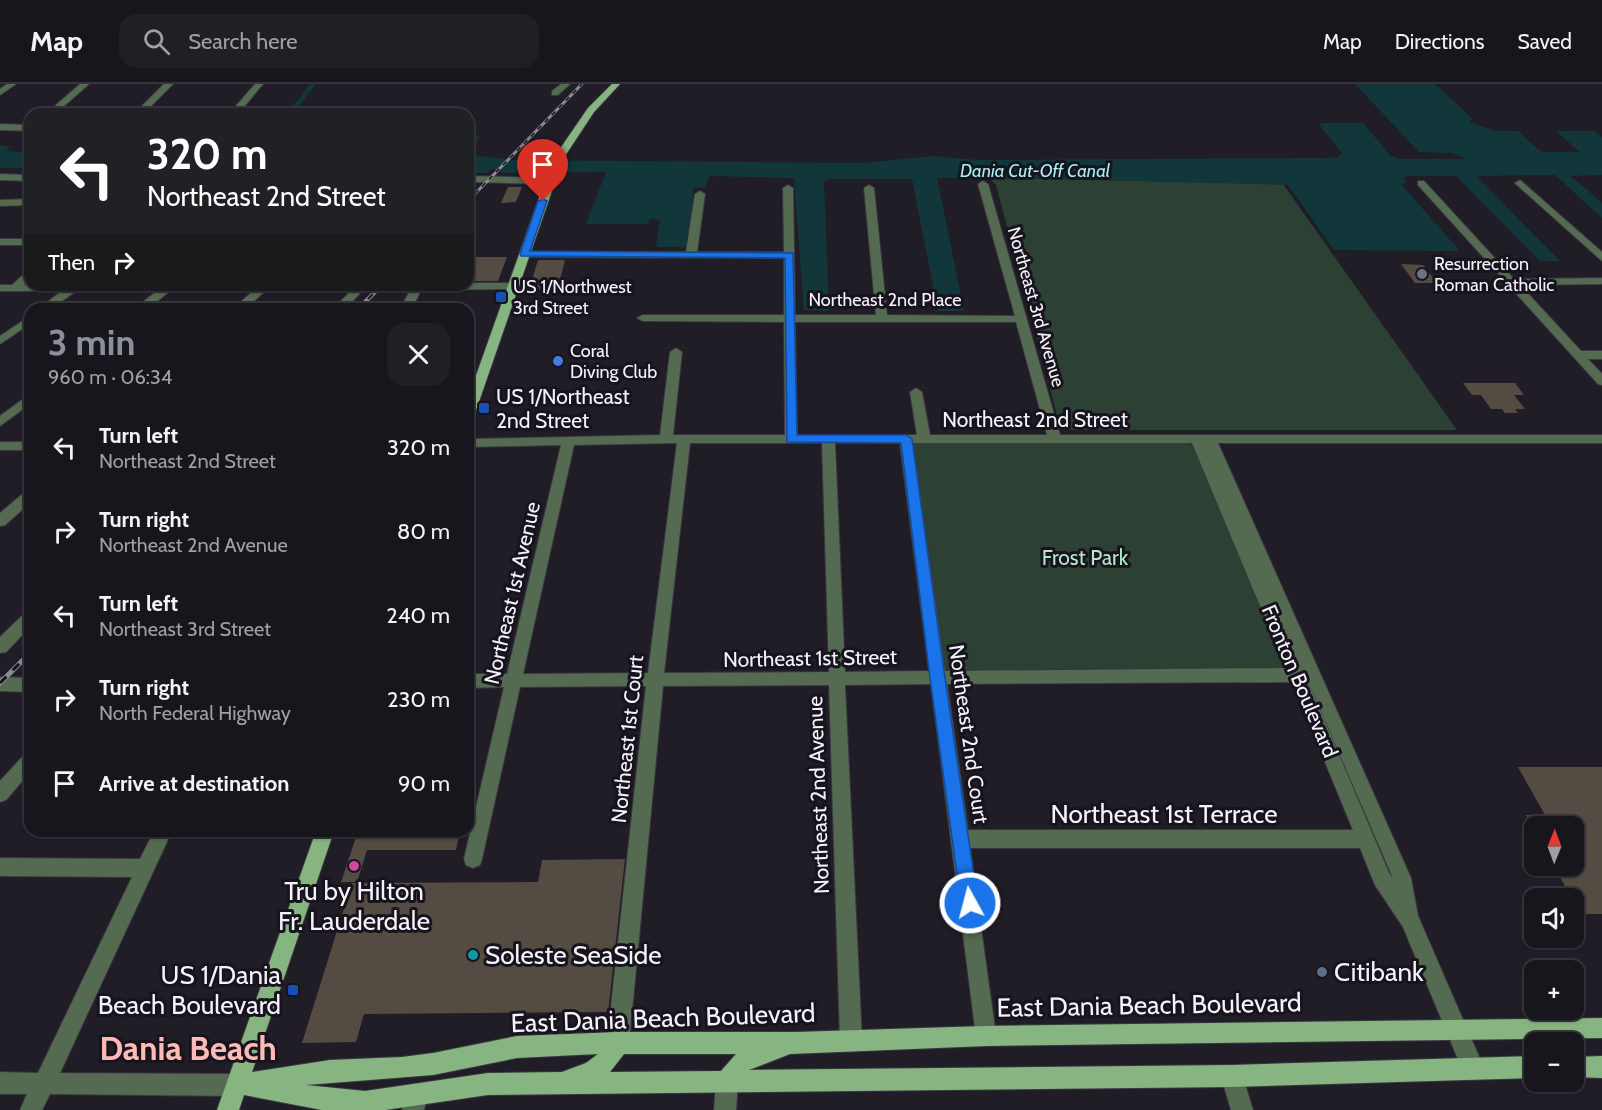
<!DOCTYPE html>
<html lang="en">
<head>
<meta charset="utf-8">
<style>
	:root { --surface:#18161d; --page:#211f26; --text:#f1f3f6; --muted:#9f9fa4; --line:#36353b; --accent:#8c9099 }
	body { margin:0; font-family:Cabin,sans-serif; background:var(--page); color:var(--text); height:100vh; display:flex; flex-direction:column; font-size:22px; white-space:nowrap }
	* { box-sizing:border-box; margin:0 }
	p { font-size:20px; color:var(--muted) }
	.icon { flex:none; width:33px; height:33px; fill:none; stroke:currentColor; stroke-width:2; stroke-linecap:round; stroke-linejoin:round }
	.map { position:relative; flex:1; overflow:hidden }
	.sheet { position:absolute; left:24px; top:219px; width:450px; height:534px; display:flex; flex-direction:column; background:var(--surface); border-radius:18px; box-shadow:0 2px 4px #0004,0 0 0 2px var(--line) }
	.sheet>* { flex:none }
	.banner { position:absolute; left:24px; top:24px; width:450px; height:183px; border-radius:18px; box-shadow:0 2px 4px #0004,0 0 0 2px var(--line); background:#202124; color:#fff; overflow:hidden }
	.needle { width:39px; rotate:1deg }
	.tools { position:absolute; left:1524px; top:732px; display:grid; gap:12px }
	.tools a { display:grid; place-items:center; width:60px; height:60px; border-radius:12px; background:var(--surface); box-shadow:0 2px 4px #0004,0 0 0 2px var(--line); font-size:30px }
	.pin { position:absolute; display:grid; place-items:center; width:51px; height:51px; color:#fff; margin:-62px -26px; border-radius:50% 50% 50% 0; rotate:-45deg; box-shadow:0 0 6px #0007 }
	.pin .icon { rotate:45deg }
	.me { position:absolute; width:66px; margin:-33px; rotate:353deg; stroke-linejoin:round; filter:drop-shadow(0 0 4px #0008) }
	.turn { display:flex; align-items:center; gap:21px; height:126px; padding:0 24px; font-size:27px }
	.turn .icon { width:78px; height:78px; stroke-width:2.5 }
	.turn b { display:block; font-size:42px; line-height:51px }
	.then { display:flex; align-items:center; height:57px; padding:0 24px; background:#0003; gap:12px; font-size:22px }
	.round { display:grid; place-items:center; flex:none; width:63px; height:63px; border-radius:18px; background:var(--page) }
	.headline { display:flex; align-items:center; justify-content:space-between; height:102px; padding:0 24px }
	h1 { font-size:36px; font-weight:700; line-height:45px; color:var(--accent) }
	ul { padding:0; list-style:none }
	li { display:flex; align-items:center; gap:18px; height:84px; padding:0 24px }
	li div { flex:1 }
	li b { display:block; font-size:22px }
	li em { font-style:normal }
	header { display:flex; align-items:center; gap:36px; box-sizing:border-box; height:84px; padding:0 30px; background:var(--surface); border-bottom:2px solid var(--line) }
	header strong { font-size:28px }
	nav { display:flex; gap:33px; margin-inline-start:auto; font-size:21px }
	.search { width:420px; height:54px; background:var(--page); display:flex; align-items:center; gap:15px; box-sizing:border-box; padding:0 21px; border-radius:18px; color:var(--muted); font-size:22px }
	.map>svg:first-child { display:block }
	.green { fill:#2d4034 }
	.water { fill:#11373b }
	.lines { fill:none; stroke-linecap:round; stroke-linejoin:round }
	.canal { fill:#11373b; fill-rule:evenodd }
	.building { fill:#544c43 }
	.minor-casing { stroke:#3a3740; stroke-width:2 }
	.major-casing { stroke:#3a3740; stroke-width:2 }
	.minor { fill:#546a51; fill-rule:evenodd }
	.major { fill:#87b582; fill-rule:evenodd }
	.rail-far2-casing { stroke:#8b8991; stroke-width:3 }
	.rail-far1-casing { stroke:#8b8991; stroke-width:4 }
	.rail-casing { stroke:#8b8991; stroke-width:5 }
	.rail-far2 { stroke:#17141d; stroke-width:1.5; stroke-dasharray:5; stroke-linecap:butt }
	.rail-far1 { stroke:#17141d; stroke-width:2; stroke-dasharray:7; stroke-linecap:butt }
	.rail { stroke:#17141d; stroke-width:3; stroke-dasharray:9; stroke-linecap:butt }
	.route { fill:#1a73e8; stroke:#114b97; stroke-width:1.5 }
	.worship-dot { fill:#6b7280; stroke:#17141d; stroke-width:2 }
	.transit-dot { fill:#1a4fb4; stroke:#17141d; stroke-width:2 }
	.shop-dot { fill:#3f7fe0; stroke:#17141d; stroke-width:2 }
	.hotel-dot { fill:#d1479c; stroke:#17141d; stroke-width:2 }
	.culture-dot { fill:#0f9aa8; stroke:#17141d; stroke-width:2 }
	.service-dot { fill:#5c6f8a; stroke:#17141d; stroke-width:2 }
	.labels { text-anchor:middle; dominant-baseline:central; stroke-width:6; stroke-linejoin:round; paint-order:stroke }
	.far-water-label { font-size:18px; font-style:italic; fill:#a7f0f8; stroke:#17141d }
	.far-poi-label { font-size:18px; fill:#f5f3fa; stroke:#17141d; text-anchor:start }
	.far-street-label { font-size:18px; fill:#f5f3fa; stroke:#17141d }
	.poi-label { font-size:21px; fill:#f5f3fa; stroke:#17141d; text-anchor:start }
	.street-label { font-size:21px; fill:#f5f3fa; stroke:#17141d }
	.park-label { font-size:21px; fill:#b2e7c5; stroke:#17141d }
	.near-street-label { font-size:26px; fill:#f5f3fa; stroke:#17141d }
	.near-poi-label { font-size:26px; fill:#f5f3fa; stroke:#17141d; text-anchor:start }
	.near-district-label { font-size:33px; font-weight:bold; fill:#febab5; stroke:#17141d }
</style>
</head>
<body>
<header>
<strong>Map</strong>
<div class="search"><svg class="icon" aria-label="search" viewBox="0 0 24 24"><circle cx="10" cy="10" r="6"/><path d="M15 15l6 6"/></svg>Search here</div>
<nav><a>Map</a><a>Directions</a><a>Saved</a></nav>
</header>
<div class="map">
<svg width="1602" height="1026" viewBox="0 0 1602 1026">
	<rect width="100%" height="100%" fill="#201d27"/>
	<g class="green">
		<path d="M989 94 1283 100 1457 346H1068L1060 342 996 101Z"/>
		<path d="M920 359 1190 360 1199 368 1287 579 1284 584 942 587 913 361Z"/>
	</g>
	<g class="water">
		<path d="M1355 0H1435L1473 35 1469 38 1495 47H1518L1541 68H1580L1556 47H1594L1602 53V91L1571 92 1602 119V134L1555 91 1476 92 1560 177H1540L1456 92H1407L1404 95 1407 99 1401 100 1460 167 1334 166 1288 101 1067 95 937 94 964 227H938L912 95H829L824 98 829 227 804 226 794 94 709 92 705 104 693 103 691 135 685 163H656L660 136 650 135 648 140H586L606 88 501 89 502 86 491 85 487 89H468L469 48 480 52 473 64V71L513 76 864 79 933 72 978 76 1329 74 1338 73 1342 69 1318 39H1363L1391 72 1400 75H1466L1452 69 1419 68Z"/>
		<path d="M0 61 10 63 6 67 30 69V84H0Z"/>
	</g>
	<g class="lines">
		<path class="canal" d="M310 0H316L293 30H287Z"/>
	</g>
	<g class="building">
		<path d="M508 103H522L516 118 501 119Z"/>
		<path d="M468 173H507L498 197H468Z"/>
		<path d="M538 176H565L558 204 533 206 535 199H531Z"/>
		<path d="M1401 180 1423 181 1437 199H1415Z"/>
		<path d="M1463 299H1515L1524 311H1514L1525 325H1515L1518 329H1505L1502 325H1491L1481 311H1472Z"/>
		<path d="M1518 683H1602V830H1580L1554 782H1574V742H1532L1526 731H1545Z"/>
		<path d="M358 747H460L456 766H367L357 798H341Z"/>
		<path d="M625 775 608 928 364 930 356 958 302 959 352 799 538 798 542 776Z"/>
	</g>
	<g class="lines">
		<g class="minor-casing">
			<g id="minor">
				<path d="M7 0H16L0 11V5Z"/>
				<path d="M80 0H89L55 30H46Z"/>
				<path d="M164 0H173L143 30H134Z"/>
				<path d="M255 0H263L238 30H229Z"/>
				<path d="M561 0H570L558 11H552V7Z"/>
				<path d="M0 40 30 41V47L0 46Z"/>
				<path d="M0 90 30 91V97L0 96Z"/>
				<path d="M468 92 550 94 555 97 550 100 468 98Z"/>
				<path d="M1520 96 1602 168V177L1517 101 1515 99Z"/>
				<path d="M983 97 988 100 1060 351H1602V359H1218L1411 794 1418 832 1484 984 1481 992 1473 995 1465 992 1403 843 1375 801 1360 764H970L996 952 993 959 986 962 979 959 976 952 931 600 845 601 862 957 858 964 851 968 844 964 840 957 829 601 663 602 629 959 625 966 618 970 611 966 607 959 646 602 520 603 482 775 480 781 473 784 466 781 464 775 504 603 468 604V590H507L561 361 468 363V355L660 351 670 268 676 264 682 268 673 351H785L784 238 643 237 637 234 643 231H784V174L524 173 520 172V168H686L695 110 700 107 705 110 697 168H784L783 104 788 101 793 104 795 231H876L864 104 869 101 874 104 887 231 1015 232 978 100ZM795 238H1016L1047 351H930L922 308 916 304 910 308 917 351H797ZM677 359 648 589 523 590 574 361ZM690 359H822L829 588 664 589ZM835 359H900L929 587 845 588ZM913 359H1192L1286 584 945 587ZM1300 578 1393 794 1389 789ZM1292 598 1353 746H968L947 600Z"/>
				<path d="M1418 97H1424L1514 195 1602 194V200L1520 201 1581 267H1602V275H1588L1602 290V301L1598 300 1418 101Z"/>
				<path d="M30 115V121L0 122V116Z"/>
				<rect x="0" y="155" width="30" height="6"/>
				<path d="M30 185V194L24 201H368L345 225H333L352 206 265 207 245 225H233L253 207H170L147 225H134L157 207H76L51 225H38L62 207H0V201H12Z"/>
				<path d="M468 199H513L518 202 513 205 421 206 412 225H400L413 201Z"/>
				<path d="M30 232V240L0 260V252Z"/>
				<path d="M30 310V320L0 342V332Z"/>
				<rect x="0" y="358" width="30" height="8"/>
				<path d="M30 406V419L5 441 0 442V429L25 408Z"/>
				<path d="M30 527V543L6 568 0 569V553L25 529Z"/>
				<path d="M0 593 30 594V608L0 607Z"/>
				<path d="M30 668V688L6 716 0 718V697L24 671Z"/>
				<path d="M154 747H172L60 989 237 990 245 993 248 1001 245 1009 237 1012 50 1010 42 1026H20L27 1010H0V988L38 989 132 793 0 792V774L140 775Z"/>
				<path d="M1232 981 1240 984 1253 1026H1231L1221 992 1224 984Z"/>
				<path d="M727 987 735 990 738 998 736 1026H714L716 998 719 990Z"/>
				<path d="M417 1000 425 1003 428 1011 424 1026H402L409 1003Z"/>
			</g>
		</g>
		<g class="major-casing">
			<g id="major">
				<path d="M612 0H620L594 28 563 75 474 332 468 336V314L553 75 588 24Z"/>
				<path d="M316 747H334L252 988 330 976 402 973 433 969 517 952 618 948H796L986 942 1602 934V954L986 962 790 970 749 986 1232 981 1534 972V994L1232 1003 488 1011 385 1026H322L244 1011 239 1026H217ZM598 970 586 979 562 988 488 989 365 1007 306 1001 433 991 517 974ZM624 970H736L721 987 610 988Z"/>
				<path d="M1602 972V994L1574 993V973Z"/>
			</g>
		</g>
		<use href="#minor" class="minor"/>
		<use href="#major" class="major"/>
		<g class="rail-far2-casing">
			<path id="rail-far2" d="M468 117 582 0"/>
		</g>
		<g class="rail-far1-casing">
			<path id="rail-far1" d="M358 225 382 201"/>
		</g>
		<g class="rail-casing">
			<path id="rail" d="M0 599 30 569"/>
		</g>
		<use href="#rail-far2" class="rail-far2"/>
		<use href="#rail-far1" class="rail-far1"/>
		<use href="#rail" class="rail"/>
	</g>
	<path class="route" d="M543 115 547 117 530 167 793 169 797 351H906L912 355 945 594 978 819 976 826 970 828 964 826 961 819 930 594 901 359 787 358 785 174 521 172 520 170 538 117Z"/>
	<circle class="worship-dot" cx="1422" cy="190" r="6"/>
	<g class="transit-dot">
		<rect x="495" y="207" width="12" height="12" rx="3"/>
		<rect x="478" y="318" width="12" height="12" rx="3"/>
		<rect x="287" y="900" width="12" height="12" rx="3"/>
	</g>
	<circle class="shop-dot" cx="558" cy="277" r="6"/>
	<circle class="hotel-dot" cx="354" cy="782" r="6"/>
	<circle class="culture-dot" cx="473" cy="871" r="6"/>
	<circle class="service-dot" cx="1322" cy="888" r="6"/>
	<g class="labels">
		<g class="far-water-label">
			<text x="1035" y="87">Dania Cut-Off Canal</text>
		</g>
		<g class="far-poi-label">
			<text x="1434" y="180">Resurrection<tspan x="1434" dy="21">Roman Catholic</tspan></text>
			<text x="513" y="203">US 1/Northwest<tspan x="513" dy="21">3rd Street</tspan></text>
			<text x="570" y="267">Coral<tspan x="570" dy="21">Diving Club</tspan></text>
		</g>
		<g class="far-street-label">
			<text x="885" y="216">Northeast 2nd Place</text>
			<text transform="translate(1036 223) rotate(74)">Northeast 3rd Avenue</text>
		</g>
		<g class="poi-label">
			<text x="496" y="312">US 1/Northeast<tspan x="496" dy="24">2nd Street</tspan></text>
		</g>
		<g class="street-label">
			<text x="1035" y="335">Northeast 2nd Street</text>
			<text transform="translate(512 509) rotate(-77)">Northeast 1st Avenue</text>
			<text transform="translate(810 574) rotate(-1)">Northeast 1st Street</text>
			<text transform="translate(1300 597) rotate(67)">Fronton Boulevard</text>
			<text transform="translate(969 650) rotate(82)">Northeast 2nd Court</text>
			<text transform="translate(627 655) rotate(-84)">Northeast 1st Court</text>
			<text transform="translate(818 711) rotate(-92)">Northeast 2nd Avenue</text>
		</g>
		<g class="park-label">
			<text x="1085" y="473">Frost Park</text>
		</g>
		<g class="near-street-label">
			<text x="1164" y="730">Northeast 1st Terrace</text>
			<text transform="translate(1149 921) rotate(-1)">East Dania Beach Boulevard</text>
			<text transform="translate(663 934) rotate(-2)">East Dania Beach Boulevard</text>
		</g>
		<g class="near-poi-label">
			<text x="354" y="807" text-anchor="middle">Tru by Hilton<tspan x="354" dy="30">Fr. Lauderdale</tspan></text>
			<text x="485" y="871">Soleste SeaSide</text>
			<text x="1334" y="888">Citibank</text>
			<text x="281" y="891" text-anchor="end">US 1/Dania<tspan x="281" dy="30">Beach Boulevard</tspan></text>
		</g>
		<g class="near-district-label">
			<text x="188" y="964">Dania Beach</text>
		</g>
	</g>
</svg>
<div class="tools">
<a><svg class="needle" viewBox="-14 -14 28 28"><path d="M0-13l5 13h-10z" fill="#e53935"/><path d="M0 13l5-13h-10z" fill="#9f9fa4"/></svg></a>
<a><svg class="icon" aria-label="sound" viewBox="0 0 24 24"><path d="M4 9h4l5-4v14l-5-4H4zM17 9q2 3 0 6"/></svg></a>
<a>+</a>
<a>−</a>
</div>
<div class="pin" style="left:543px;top:117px;background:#d93025"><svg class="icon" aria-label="arrive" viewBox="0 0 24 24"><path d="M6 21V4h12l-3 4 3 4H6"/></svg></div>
<svg class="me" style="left:970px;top:819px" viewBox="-20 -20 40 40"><circle r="17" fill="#1a73e8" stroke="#fff" stroke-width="3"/><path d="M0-11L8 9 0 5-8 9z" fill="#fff"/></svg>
<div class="banner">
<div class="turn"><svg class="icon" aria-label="left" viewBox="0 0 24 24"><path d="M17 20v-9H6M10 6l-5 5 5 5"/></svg><div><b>320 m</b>Northeast 2nd Street</div></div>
<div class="then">Then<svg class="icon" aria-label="right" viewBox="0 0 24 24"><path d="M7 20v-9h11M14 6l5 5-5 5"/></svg></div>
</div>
<section class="sheet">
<div class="headline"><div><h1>3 min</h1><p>960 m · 06:34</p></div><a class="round"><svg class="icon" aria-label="close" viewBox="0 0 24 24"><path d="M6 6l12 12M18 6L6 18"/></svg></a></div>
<ul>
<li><svg class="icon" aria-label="left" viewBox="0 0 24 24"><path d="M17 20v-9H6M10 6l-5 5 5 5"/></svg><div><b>Turn left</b><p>Northeast 2nd Street</p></div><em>320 m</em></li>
<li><svg class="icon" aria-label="right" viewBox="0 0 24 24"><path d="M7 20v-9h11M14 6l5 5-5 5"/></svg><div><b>Turn right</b><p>Northeast 2nd Avenue</p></div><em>80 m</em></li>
<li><svg class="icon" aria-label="left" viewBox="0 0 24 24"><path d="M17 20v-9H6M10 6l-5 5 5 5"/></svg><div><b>Turn left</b><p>Northeast 3rd Street</p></div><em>240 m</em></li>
<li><svg class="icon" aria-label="right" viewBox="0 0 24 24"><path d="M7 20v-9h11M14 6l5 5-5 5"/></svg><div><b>Turn right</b><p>North Federal Highway</p></div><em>230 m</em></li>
<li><svg class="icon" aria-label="arrive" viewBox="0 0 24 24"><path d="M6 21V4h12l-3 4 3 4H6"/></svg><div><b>Arrive at destination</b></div><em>90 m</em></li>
</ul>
</section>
</div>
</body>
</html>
